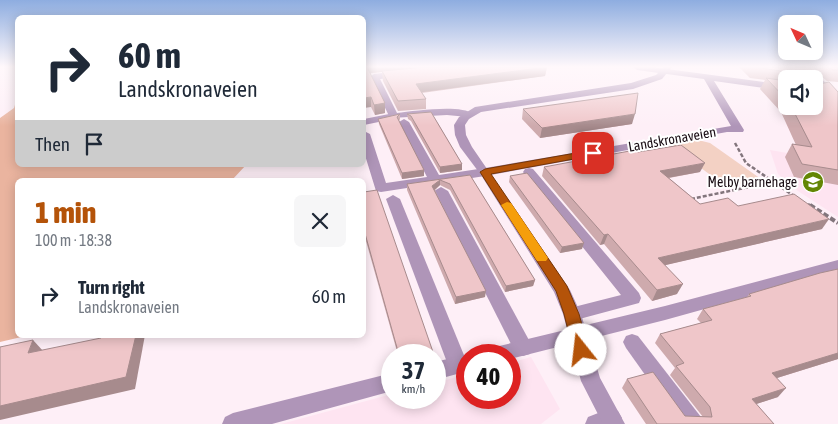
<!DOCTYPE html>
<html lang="en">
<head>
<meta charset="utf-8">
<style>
	:root { --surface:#fff; --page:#f6f6f7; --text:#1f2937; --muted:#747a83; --accent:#b45309 }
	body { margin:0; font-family:"Asap Condensed",sans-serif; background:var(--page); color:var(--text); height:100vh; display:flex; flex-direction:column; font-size:19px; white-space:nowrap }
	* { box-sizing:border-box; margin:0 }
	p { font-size:16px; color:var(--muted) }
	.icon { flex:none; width:28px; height:28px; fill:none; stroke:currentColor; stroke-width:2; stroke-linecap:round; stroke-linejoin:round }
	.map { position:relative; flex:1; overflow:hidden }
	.side { position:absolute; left:15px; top:178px; width:351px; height:160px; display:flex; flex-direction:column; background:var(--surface); border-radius:8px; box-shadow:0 2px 12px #0003 }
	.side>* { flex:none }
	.hud { position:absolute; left:15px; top:15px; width:351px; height:152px; border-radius:8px; box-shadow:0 2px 12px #0003; background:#fff; color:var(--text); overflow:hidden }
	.needle { width:32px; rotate:314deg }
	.fabs { position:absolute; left:778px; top:15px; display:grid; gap:10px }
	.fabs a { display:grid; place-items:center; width:45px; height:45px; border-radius:8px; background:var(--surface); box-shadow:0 2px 12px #0003; font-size:25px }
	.speed { position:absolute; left:381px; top:344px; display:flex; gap:10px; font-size:25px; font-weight:700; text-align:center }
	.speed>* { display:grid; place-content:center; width:65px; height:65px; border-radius:50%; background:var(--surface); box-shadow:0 2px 12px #0003; line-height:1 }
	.speed small { font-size:12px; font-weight:400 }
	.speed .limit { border:8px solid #d22; background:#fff; color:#111 }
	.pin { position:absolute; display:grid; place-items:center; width:42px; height:42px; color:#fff; margin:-21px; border-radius:10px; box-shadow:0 2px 8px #0006 }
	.me { position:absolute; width:55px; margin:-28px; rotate:344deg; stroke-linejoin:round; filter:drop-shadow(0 0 4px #0008) }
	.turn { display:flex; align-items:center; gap:18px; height:105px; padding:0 20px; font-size:22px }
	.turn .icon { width:65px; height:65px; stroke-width:2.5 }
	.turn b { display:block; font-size:35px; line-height:42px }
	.then { display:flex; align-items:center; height:48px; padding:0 20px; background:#0003; gap:10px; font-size:19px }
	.round { display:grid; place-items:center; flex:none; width:52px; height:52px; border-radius:8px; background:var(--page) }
	.overview { display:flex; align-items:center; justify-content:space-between; height:85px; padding:0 20px }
	h1 { font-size:30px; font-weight:800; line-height:38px; color:var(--accent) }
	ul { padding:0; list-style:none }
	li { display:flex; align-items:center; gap:15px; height:65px; padding:0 20px }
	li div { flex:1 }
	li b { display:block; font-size:19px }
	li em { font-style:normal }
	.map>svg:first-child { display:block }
	.built { fill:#fee4f1 }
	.green { fill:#f3d1c4 }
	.forest { fill:#eab49f }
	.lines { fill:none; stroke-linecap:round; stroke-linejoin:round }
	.path-far1 { stroke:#82757c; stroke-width:2.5; stroke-dasharray:4 2; stroke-linecap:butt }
	.path { stroke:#82757c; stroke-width:4; stroke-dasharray:5.5 2.5; stroke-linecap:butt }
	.service { fill:#af95b8; fill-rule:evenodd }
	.minor { fill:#af95b8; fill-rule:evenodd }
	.tertiary { fill:#af95b8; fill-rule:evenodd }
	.wall { fill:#ceaaad; fill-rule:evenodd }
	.shaded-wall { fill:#a78b8d }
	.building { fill:#efc6c9; stroke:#a78b8d }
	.route { fill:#b45309; stroke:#753606 }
	.slow { fill:#f59e0b }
	.labels { text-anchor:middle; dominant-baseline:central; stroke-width:4; stroke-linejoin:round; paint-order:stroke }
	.street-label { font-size:14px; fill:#180c13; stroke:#fff }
	.poi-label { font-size:14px; fill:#180c13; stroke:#fff; text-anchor:end }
</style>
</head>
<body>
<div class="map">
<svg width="838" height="424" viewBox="0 0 838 424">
	<rect width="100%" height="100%" fill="#feeff7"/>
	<g class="built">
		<path d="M770 150 838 162V217L798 191 778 174Z"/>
		<path d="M531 357 560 409 541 424H281L392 394V398H435V383L467 374 468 398H510V363Z"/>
	</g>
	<path class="green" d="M694 139 710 143 761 179 727 187 668 144Z"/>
	<path class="forest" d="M17 98 18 165H246L232 180H18V335H30L0 342V118L14 108Z"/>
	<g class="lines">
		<g class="path-far1">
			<path d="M735 143 746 163 794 196"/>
			<path d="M691 199 773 182"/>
			<path d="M808 204 812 206"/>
		</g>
		<path class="path" d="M810 205 838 223"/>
		<g class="service">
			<path d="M394 113 399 116 398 118 364 125V119Z"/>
			<path d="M404 119 409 122 439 175 485 168 491 172 485 176 381 192 376 191 364 152V131L370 134 386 183 427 177 399 122Z"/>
			<path d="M529 168 533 169 639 293 641 298 639 303 572 321 566 319 563 314 566 309 621 295 525 175 523 172 525 169Z"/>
			<path d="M441 187 448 191 530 342 532 348 530 354 523 356 516 354 434 191Z"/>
			<path d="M393 195 400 199 468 365 465 371 458 374 451 371 448 365 386 199Z"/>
			<path d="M632 334 638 336 701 417 704 424H680L626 348 623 342 626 336Z"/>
			<path d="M611 408 618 411 622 418 619 424H585L588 417Z"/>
		</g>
		<g class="minor">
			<path d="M633 67H652L786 85V91L714 81 744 130 743 132H727L485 176 481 175 479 172 481 169 485 168 731 126 704 79 637 70Z"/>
			<path d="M797 67H806L831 87 814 94V88L819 86 814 82V79H810Z"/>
			<path d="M400 71 404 74 403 76 380 79 397 113C414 111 461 104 473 114L468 117 447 115 390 118 370 77 374 74Z"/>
			<path d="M838 260V272L665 320 510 359V355H486L488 349 495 347 665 306Z"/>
			<path d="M468 354 472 355H468V371L435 380V362Z"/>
			<path d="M392 373V391L272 424H222L225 417 233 413Z"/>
		</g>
		<path class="tertiary" d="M664 67H672L662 79 633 89 481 112 469 119 465 125 466 135 472 147 570 290 581 314 600 378 625 424H603L581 381 563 314 554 292 481 175 460 147 455 135 454 125 459 117 475 107 631 83 656 75Z"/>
	</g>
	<g class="wall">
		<path d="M364 67H547L545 76 422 93 426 99V109L398 111 383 81 382 72 371 73 370 74 385 113 375 115 371 107Z"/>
		<path d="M739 67H838V82L827 81 821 76 819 79 820 84 838 92V185L794 177 785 157 792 144 796 145 781 112 760 89 765 80 750 78ZM786 79H814V106H786Z"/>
		<path d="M523 109 632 124 540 138 522 119Z"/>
		<path d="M431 112 462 164V170L440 173 411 121 408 119 407 114Z"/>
		<path d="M400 114V119L399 121 424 170V176L402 179 379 124 378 119Z"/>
		<path d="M638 152 700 172 669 178 700 204 738 206 822 229 665 265 677 294 652 301 604 244 600 245 542 176 544 167Z"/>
		<path d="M470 175 535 280 533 286 505 292 450 190 440 185 435 190 485 297 455 304 407 190V184Z"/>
		<path d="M510 176 582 249 560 253 509 182Z"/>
		<path d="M364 192 433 352V355H398L364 234Z"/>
		<path d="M838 269V359L777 378 778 397 756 404 774 424H646L622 388 627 379 685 416 703 417 670 375 675 368 655 343 660 334 701 323 697 319 703 309 747 297 749 294Z"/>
	</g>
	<g class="shaded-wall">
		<path d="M369 67H428L371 73 368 78V69Z"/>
		<path d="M547 67 545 76 416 93V84Z"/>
		<path d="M371 97V107L364 108V98Z"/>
		<path d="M385 103V113L375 115 374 105Z"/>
		<path d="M635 114 632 124 540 138 542 128Z"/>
		<path d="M705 163 700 172 656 180 660 171Z"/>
		<path d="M462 164V170L440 173V167Z"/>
		<path d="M424 170V176L402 179V173Z"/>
		<path d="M440 180V185L432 192V186Z"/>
		<path d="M829 219 822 229 653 268 658 258Z"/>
		<path d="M608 234 604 244 600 245 604 235Z"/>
		<path d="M584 243 582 249 560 253 562 247Z"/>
		<path d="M535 280 533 286 505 292 506 286Z"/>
		<path d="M683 284 677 294 652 301 657 290Z"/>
		<path d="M486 291 485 297 455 304 456 297Z"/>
		<path d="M136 335H145L135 389 0 420V406Z"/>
		<path d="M33 340 44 352 28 353Z"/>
		<path d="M433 352V355H420Z"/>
		<path d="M838 353V359L764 382 772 373Z"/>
		<path d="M786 388 778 397 744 408 752 399Z"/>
	</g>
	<g class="building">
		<path d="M364 67H369L368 69 385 103 374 105 371 97 364 98Z"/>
		<path d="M426 67H547L416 84 426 99 398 101 382 71Z"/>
		<path d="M755 67H813L822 74 819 77 820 84 829 82 838 92V170L802 164 792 144 812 147 791 106H814V79H794L793 73Z"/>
		<path d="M829 67H838V70H833Z"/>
		<path d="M766 78 786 81V99Z"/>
		<path d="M638 93 635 114 542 128 523 109Z"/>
		<path d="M431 112 462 164 440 167 411 116 407 114Z"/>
		<path d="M400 114 397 117 424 170 402 173 378 119Z"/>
		<path d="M681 145 705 163 660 171 700 204 728 198 738 206 794 194 829 219 658 258 683 284 657 290 608 234 604 235 544 167 635 150 638 152Z"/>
		<path d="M527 173 584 243 562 247 510 176Z"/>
		<path d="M470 175 535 280 506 286 450 184 440 180 432 186 486 291 456 297 407 184Z"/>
		<path d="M377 190 433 352 420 355H399L364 230V192Z"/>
		<path d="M838 269V353L772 373 786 388 752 399 774 424H657L627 379 653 372 685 416 712 417 710 407 676 366 684 363 660 334 712 320 703 309 751 296 749 294 820 273Z"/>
		<path d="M102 335H136L126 377 0 406V347L33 340 28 353 101 338Z"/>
	</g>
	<linearGradient id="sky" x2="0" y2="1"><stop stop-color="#8eade0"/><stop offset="0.53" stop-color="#fff8fb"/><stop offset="1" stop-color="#fff8fb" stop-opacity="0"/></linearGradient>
	<rect width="838" height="126" fill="url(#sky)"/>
	<path class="route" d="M593 150 596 151V155L491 174 567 286 579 314 589 350 587 355 581 357 576 355 573 350 564 314 556 291 480 172 485 169Z"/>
	<path class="slow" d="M507 202 511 203 546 255 548 258 546 261H537L501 205Z"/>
	<defs>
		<g id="school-disc" transform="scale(1.125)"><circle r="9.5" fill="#638604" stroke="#fff"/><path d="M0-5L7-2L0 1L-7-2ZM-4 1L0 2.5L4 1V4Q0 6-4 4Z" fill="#fff"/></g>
	</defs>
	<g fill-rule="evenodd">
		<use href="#school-disc" x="813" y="182"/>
	</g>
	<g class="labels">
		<g class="street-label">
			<text transform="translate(672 139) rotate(-10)">Landskronaveien</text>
		</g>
		<g class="poi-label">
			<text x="797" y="182">Melby barnehage</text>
		</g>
	</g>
</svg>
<div class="fabs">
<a><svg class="needle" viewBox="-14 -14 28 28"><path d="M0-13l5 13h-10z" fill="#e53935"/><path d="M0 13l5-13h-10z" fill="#747a83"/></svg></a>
<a><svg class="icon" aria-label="sound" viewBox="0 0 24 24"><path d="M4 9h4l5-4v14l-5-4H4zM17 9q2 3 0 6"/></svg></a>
</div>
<div class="speed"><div>37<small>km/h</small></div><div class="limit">40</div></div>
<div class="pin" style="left:593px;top:153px;background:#d93025"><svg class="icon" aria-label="arrive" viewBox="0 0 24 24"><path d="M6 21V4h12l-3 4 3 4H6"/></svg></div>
<svg class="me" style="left:581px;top:350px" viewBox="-20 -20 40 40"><circle r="19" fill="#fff"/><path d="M0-13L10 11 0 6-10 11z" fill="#b45309"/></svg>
<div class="hud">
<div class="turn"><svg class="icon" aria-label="right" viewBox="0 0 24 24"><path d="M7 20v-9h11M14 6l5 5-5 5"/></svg><div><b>60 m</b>Landskronaveien</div></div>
<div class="then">Then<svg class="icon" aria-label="arrive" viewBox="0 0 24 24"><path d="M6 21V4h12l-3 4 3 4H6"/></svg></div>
</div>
<section class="side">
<div class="overview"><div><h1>1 min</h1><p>100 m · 18:38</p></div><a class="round"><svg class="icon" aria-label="close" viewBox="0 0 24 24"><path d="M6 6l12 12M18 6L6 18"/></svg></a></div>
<ul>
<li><svg class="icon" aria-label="right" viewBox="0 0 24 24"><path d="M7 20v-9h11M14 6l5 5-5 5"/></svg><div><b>Turn right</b><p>Landskronaveien</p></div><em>60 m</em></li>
</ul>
</section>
</div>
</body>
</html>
